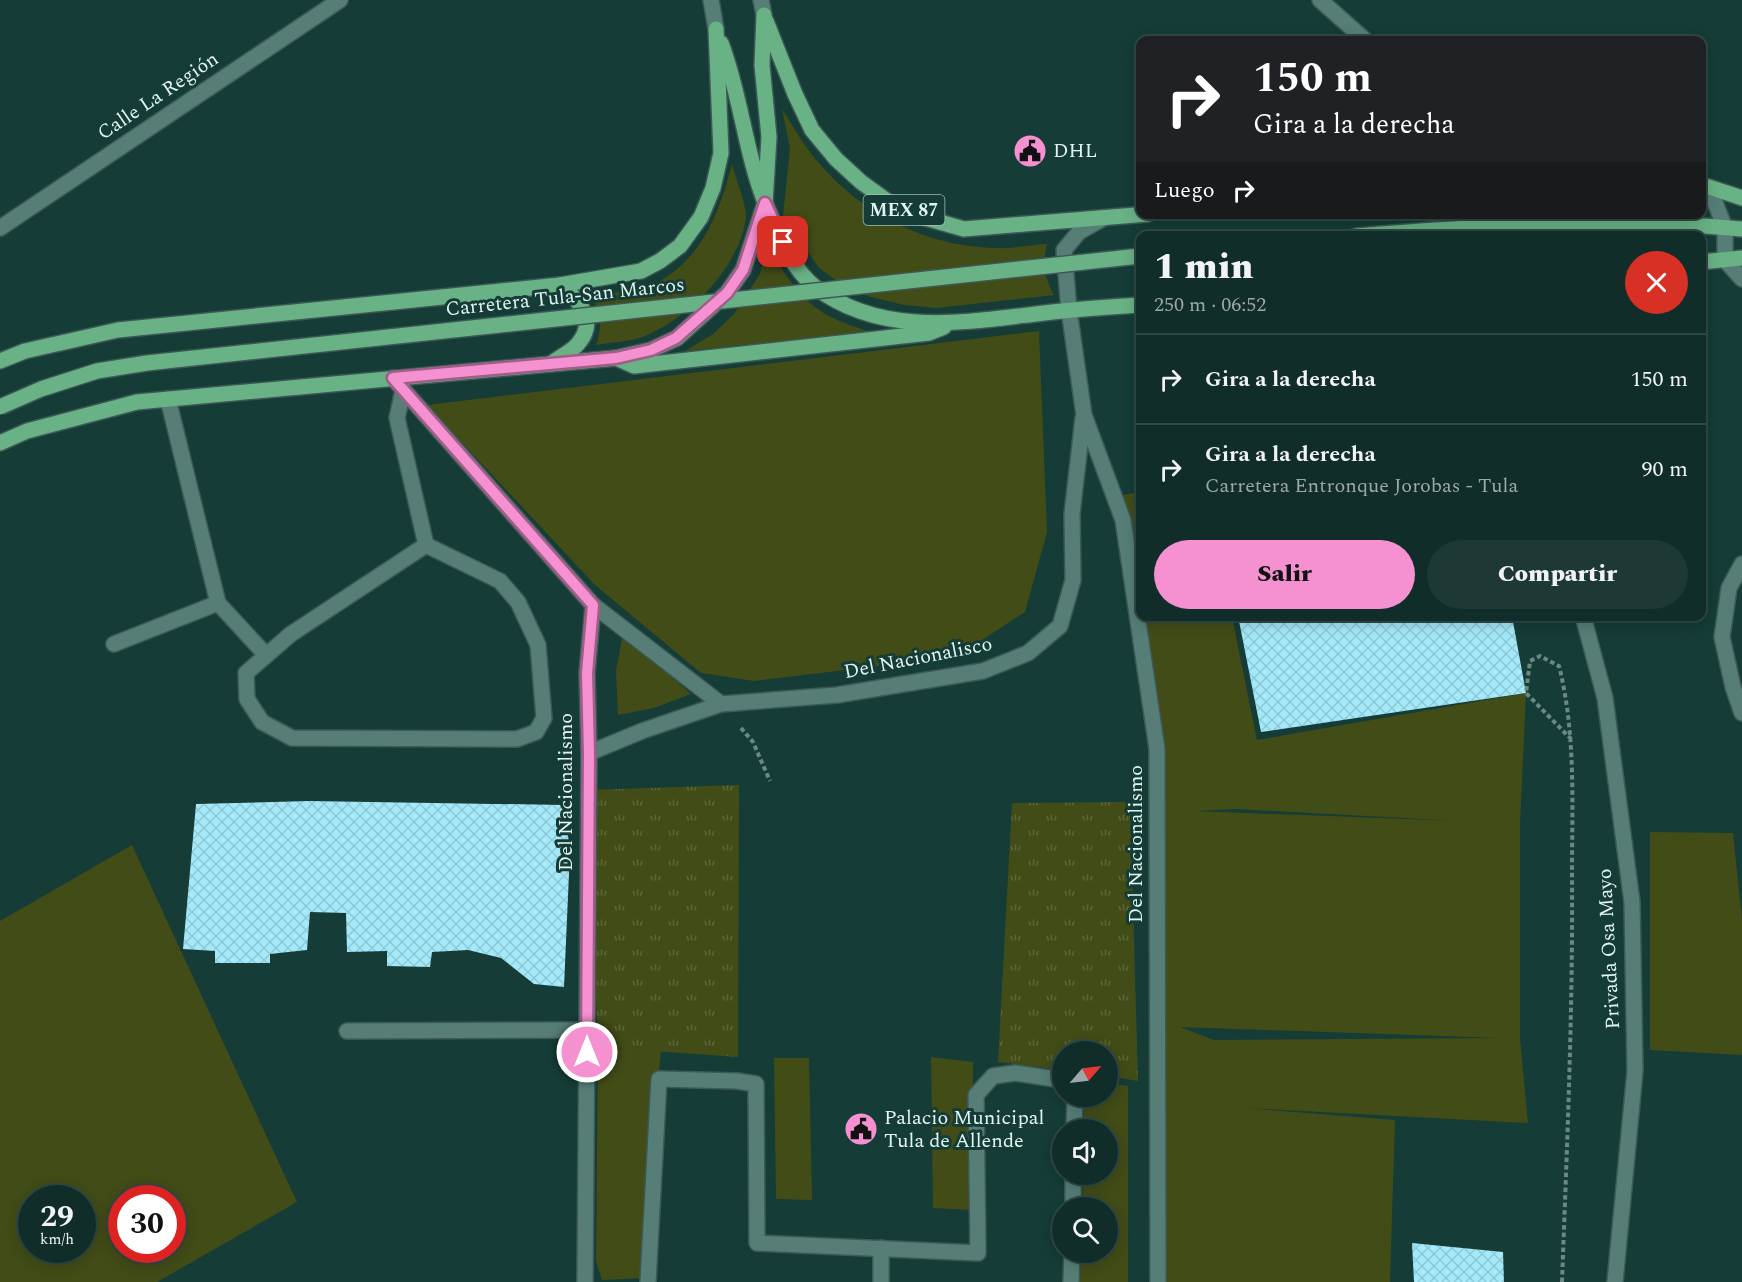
<!DOCTYPE html>
<html lang="es">
<head>
<meta charset="utf-8">
<style>
	:root { --surface:#102d29; --page:#1e3935; --text:#f1f3f6; --muted:#9ca8a8; --line:#304946; --accent:#f590d1 }
	body { margin:0; font-family:Spectral,serif; background:var(--page); color:var(--text); height:100vh; display:flex; flex-direction:column; font-size:22px; white-space:nowrap }
	* { box-sizing:border-box; margin:0 }
	p { font-size:20px; color:var(--muted) }
	.icon { flex:none; width:33px; height:33px; fill:none; stroke:currentColor; stroke-width:2; stroke-linecap:round; stroke-linejoin:round }
	.map { position:relative; flex:1; overflow:hidden }
	.sheet { position:absolute; left:1136px; top:231px; width:570px; height:390px; display:flex; flex-direction:column; background:var(--surface); border-radius:12px; box-shadow:0 3px 15px #0003,0 0 0 2px var(--line) }
	.sheet>* { flex:none }
	.top-card { position:absolute; left:1136px; top:36px; width:570px; height:183px; border-radius:12px; box-shadow:0 3px 15px #0003,0 0 0 2px var(--line); background:#202124; color:#fff; overflow:hidden }
	.needle { width:39px; rotate:62deg }
	.buttons { position:absolute; left:1052px; top:1041px; display:grid; gap:12px }
	.buttons a { display:grid; place-items:center; width:66px; height:66px; border-radius:50%; background:var(--surface); box-shadow:0 3px 15px #0003,0 0 0 2px var(--line); font-size:30px }
	.speed { position:absolute; left:18px; top:1185px; display:flex; gap:12px; font-size:30px; font-weight:700; text-align:center }
	.speed>* { display:grid; place-content:center; width:78px; height:78px; border-radius:50%; background:var(--surface); box-shadow:0 3px 15px #0003,0 0 0 2px var(--line); line-height:1 }
	.speed small { font-size:15px; font-weight:400 }
	.speed .limit { border:9px solid #d22; background:#fff; color:#111 }
	.pin { position:absolute; display:grid; place-items:center; width:51px; height:51px; color:#fff; margin:-26px; border-radius:12px; box-shadow:0 3px 9px #0006 }
	.me { position:absolute; width:66px; margin:-33px; rotate:0deg; stroke-linejoin:round; filter:drop-shadow(0 0 4px #0008) }
	.turn { display:flex; align-items:center; gap:21px; height:126px; padding:0 18px; font-size:27px }
	.turn .icon { width:78px; height:78px; stroke-width:2.5 }
	.turn b { display:block; font-size:42px; line-height:51px }
	.then { display:flex; align-items:center; height:57px; padding:0 18px; background:#0003; gap:12px; font-size:22px }
	.round { display:grid; place-items:center; flex:none; width:63px; height:63px; border-radius:32px; background:var(--page) }
	.headline { display:flex; align-items:center; justify-content:space-between; height:102px; padding:0 18px }
	h1 { font-size:36px; font-weight:800; line-height:45px }
	.action { display:flex; gap:12px; margin-top:auto; padding:12px 18px }
	.action a { flex:1; height:69px; border-radius:36px; background:var(--accent); color:#111; font-size:24px; font-weight:800; line-height:69px; text-align:center }
	.action a+a { background:var(--page); color:var(--text) }
	ul { padding:0; list-style:none }
	li { display:flex; align-items:center; gap:18px; height:90px; padding:0 18px; border-top:2px solid var(--line) }
	li div { flex:1 }
	li b { display:block; font-size:22px }
	li em { font-style:normal }
	.map>svg:first-child { display:block }
	.grass { fill:url(#grass-tufts) }
	.green { fill:#424c17; fill-rule:evenodd }
	.building { fill:url(#building-cross-hatch) }
	.lines { fill:none; stroke-linecap:round; stroke-linejoin:round }
	.service-casing { stroke:#3d5955; stroke-width:18 }
	.minor-casing { stroke:#3d5955; stroke-width:18 }
	.secondary-casing { stroke:#3d5955; stroke-width:18 }
	.primary-casing { stroke:#3d5955; stroke-width:18 }
	.path { stroke:#6a8985; stroke-width:4; stroke-dasharray:4.5 3; stroke-linecap:butt }
	.service { stroke:#567e77; stroke-width:15 }
	.minor { stroke:#567e77; stroke-width:15 }
	.secondary { stroke:#567e77; stroke-width:15 }
	.primary { stroke:#69b285; stroke-width:15 }
	.primary-bridge-casing { stroke:#3d5955; stroke-width:18; stroke-linecap:butt }
	.primary-bridge { stroke:#69b285; stroke-width:15 }
	.route-casing { stroke:#9f5e88; stroke-width:15 }
	.route { stroke:#f590d1; stroke-width:10 }
	.labels { text-anchor:middle; dominant-baseline:central; stroke-width:6; stroke-linejoin:round; paint-order:stroke }
	.shield { fill:#153c37; stroke:#a3beb9; stroke-width:1.5 }
	.shield-label { font-size:18px; font-weight:bold; fill:#e0f5f1 }
	.street-label { font-size:20px; fill:#e0f5f1; stroke:#153c37 }
	.poi-label { font-size:20px; fill:#e0f5f1; stroke:#153c37; text-anchor:start }
</style>
</head>
<body>
<div class="map">
<svg width="1742" height="1282" viewBox="0 0 1742 1282">
	<defs>
		<pattern id="grass-tufts" width="24" height="20" patternUnits="userSpaceOnUse" patternTransform="scale(1.5)"><rect width="24" height="20" fill="#424c17"/><path d="M3 7l-1-3M5 7V3M7 7l1-3M15 17l-1-3M17 17v-4M19 17l1-3" fill="none" stroke="#5d6639"/></pattern>
		<pattern id="building-cross-hatch" width="8" height="8" patternUnits="userSpaceOnUse" patternTransform="scale(1.5)"><rect width="8" height="8" fill="#a3e9fa"/><path d="M0 0l8 8M0 8l8-8" fill="none" stroke="#90c9d6"/></pattern>
	</defs>
	<rect width="100%" height="100%" fill="#153c37"/>
	<g class="grass">
		<path d="M739 785 738 1057 598 1047 588 790Z"/>
		<path d="M1130 802 1138 1081 1107 1076V1052H1062V1070L998 1062 1012 803Z"/>
	</g>
	<g class="green">
		<path d="M782 109C793 126 804 146 818 162 862 214 924 245 992 248 1010 249 1029 245 1047 244 1042 265 1044 276 1054 295L936 308 904 305 867 296 841 284 819 268 783 216 790 148Z"/>
		<path d="M732 164C735 176 747 207 746 217 740 267 689 318 645 336 631 342 611 342 596 345 603 324 601 313 590 294 611 292 639 293 658 282 703 258 720 210 732 164Z"/>
		<path d="M768 246C783 271 797 296 822 312 836 321 854 326 869 332L685 351 713 334 734 314 760 274Z"/>
		<path d="M1039 331 1047 532 1025 612 973 646 887 665 754 681 701 673 595 585 427 405Z"/>
		<path d="M1140 492V616L1232 617 1257 740 1526 693 1520 824V1039L1528 1123 1245 1108 1395 1120 1390 1282H1157L1161 750 1111 497ZM1236 809 1458 821 1196 811ZM1180 1027H1181L1498 1038 1214 1040Z"/>
		<path d="M623 633 691 694 654 708 618 715 616 671Z"/>
		<path d="M1650 832 1733 833 1742 920V1055L1650 1050Z"/>
		<path d="M132 845 297 1202 157 1282H0V921ZM32 1198H82V1250H32ZM122 1198H172V1250H122Z"/>
		<path d="M598 1047 661 1051 654 1121 645 1278 602 1280 596 1261Z"/>
		<path d="M931 1057 973 1062 972 1210 933 1208Z"/>
		<path d="M774 1058H809L812 1200 776 1199Z"/>
		<path d="M1107 1083 1128 1086V1282H1080L1081 1253 1107 1252V1208L1082 1207 1083 1175 1107 1174V1130L1084 1129V1097L1107 1096Z"/>
	</g>
	<g class="building">
		<path d="M1238 616H1512L1526 693 1261 732Z"/>
		<path d="M309 801 564 805 570 851 564 987 534 984 501 958 468 950 432 952 430 967 387 966V951L347 952 346 913 310 912 307 950 270 954V963H215V951L183 949 196 804Z"/>
		<path d="M1412 1243 1503 1252 1504 1282H1414Z"/>
	</g>
	<g class="lines">
		<g class="service-casing">
			<g id="service">
				<path d="M403 390 397 418 426 545"/>
				<path d="M426 545 500 581 518 602 538 645 544 718 536 732 517 739 292 738 262 722 247 699 246 673 291 634Z"/>
				<path d="M218 603 266 655"/>
				<path d="M114 644 218 603 168 399"/>
				<path d="M347 1031 587 1030"/>
				<path d="M1074 1130 1075 1096"/>
				<path d="M1073 1208V1174"/>
				<path d="M881 1248V1282"/>
				<path d="M648 1282 659 1079 737 1081 756 1084 757 1243 978 1253 976 1095 993 1076 1015 1073 1062 1080"/>
				<path d="M1071 1282 1072 1252"/>
			</g>
		</g>
		<g class="minor-casing">
			<g id="minor">
				<path d="M1320 0 1365 40"/>
				<path d="M1709 187 1725 228V260L1742 279"/>
				<path d="M1104 218 1079 232 1064 250 1069 310 1084 415 1123 520 1157 749 1158 1282"/>
				<path d="M0 228 340 0"/>
				<path d="M393 378 593 605 721 704"/>
				<path d="M1742 564 1729 588 1722 637 1733 687 1742 713"/>
				<path d="M1583 616 1605 698 1632 902 1635 1071 1615 1282"/>
				<path d="M589 753 642 731 721 704 837 695 922 681 983 671 1028 653 1060 626 1073 580 1072 514 1083 418"/>
				<path d="M585 1282 589 753 587 673 593 605"/>
			</g>
		</g>
		<g class="secondary-casing">
			<g id="secondary">
				<path d="M711 0 716 29"/>
				<path d="M761 0 764 15"/>
			</g>
		</g>
		<g class="primary-casing">
			<g id="primary">
				<path d="M766 21 795 94 812 130 836 159 861 182 890 203 915 215 964 229 1148 214"/>
				<path d="M721 43C741 95 745 153 766 205 777 233 791 268 815 287 882 338 967 322 1044 313 1076 309 1108 307 1140 305"/>
				<path d="M1701 187H1709L1742 198"/>
				<path d="M1356 236C1482 226 1616 217 1742 229"/>
				<path d="M1701 262 1742 258"/>
				<path d="M616 358 634 366 929 333 944 327"/>
				<path d="M0 361 25 351 118 330 560 285 641 271 660 261 680 246 701 217 713 188 721 153 716 29"/>
				<path d="M552 363C560 357 570 352 576 346 599 322 580 300 560 285"/>
				<path d="M0 443 27 431 137 402 616 358 651 350 677 338 727 293 743 270 765 203 769 137 762 65 764 15"/>
			</g>
		</g>
		<g class="path">
			<path d="M741 728 753 742 770 781"/>
			<path d="M1562 1282C1567 1146 1573 1010 1572 873 1572 804 1576 733 1559 666L1540 656 1530 661 1526 693 1571 739"/>
		</g>
		<use href="#service" class="service"/>
		<use href="#minor" class="minor"/>
		<use href="#secondary" class="secondary"/>
		<use href="#primary" class="primary"/>
		<g class="primary-bridge-casing">
			<path id="primary-bridge" d="M0 407 41 389 97 371 147 363 1140 256"/>
		</g>
		<use href="#primary-bridge" class="primary-bridge"/>
	</g>
	<g class="lines">
		<g class="route-casing">
			<path id="route" d="M587 1052 589 753 587 673 593 605 393 378 616 358 651 350 676 338 727 293 743 270 765 203 783 242"/>
		</g>
		<use href="#route" class="route"/>
	</g>
	<defs>
		<g id="civic-disc" transform="scale(1.725)"><circle r="9.5" fill="#f590d1" stroke="#153c37"/><path d="M-.6-6.5H3V-4.5H.6V-3L4-1V1h2V6H-6V1h2V-1L-.6-3ZM-1.2 2.5V6h2.4V2.5Z" fill="#111"/></g>
	</defs>
	<g fill-rule="evenodd">
		<use href="#civic-disc" x="1030" y="151"/>
		<use href="#civic-disc" x="861" y="1129"/>
	</g>
	<g class="labels">
		<rect class="shield" x="863.5" y="195" width="81" height="30" rx="4.5"/>
		<g class="shield-label">
			<text x="904" y="210">MEX 87</text>
		</g>
		<g class="street-label">
			<text transform="translate(158 96) rotate(-34)">Calle La Región</text>
			<text transform="translate(565 297) rotate(-6)">Carretera Tula-San Marcos</text>
			<text transform="translate(918 658) rotate(-11)">Del Nacionalisco</text>
			<text transform="translate(566 792) rotate(-90)">Del Nacionalismo</text>
			<text transform="translate(1136 844) rotate(-90)">Del Nacionalismo</text>
			<text transform="translate(1609 949) rotate(-93)">Privada Osa Mayo</text>
		</g>
		<g class="poi-label">
			<text x="1053" y="151">DHL</text>
			<text x="884" y="1118">Palacio Municipal<tspan x="884" dy="23">Tula de Allende</tspan></text>
		</g>
	</g>
</svg>
<div class="buttons">
<a><svg class="needle" viewBox="-14 -14 28 28"><path d="M0-13l5 13h-10z" fill="#e53935"/><path d="M0 13l5-13h-10z" fill="#9ca8a8"/></svg></a>
<a><svg class="icon" aria-label="sound" viewBox="0 0 24 24"><path d="M4 9h4l5-4v14l-5-4H4zM17 9q2 3 0 6"/></svg></a>
<a><svg class="icon" aria-label="search" viewBox="0 0 24 24"><circle cx="10" cy="10" r="6"/><path d="M15 15l6 6"/></svg></a>
</div>
<div class="speed"><div>29<small>km/h</small></div><div class="limit">30</div></div>
<div class="pin" style="left:783px;top:242px;background:#d93025"><svg class="icon" aria-label="arrive" viewBox="0 0 24 24"><path d="M6 21V4h12l-3 4 3 4H6"/></svg></div>
<svg class="me" style="left:587px;top:1052px" viewBox="-20 -20 40 40"><circle r="17" fill="#f590d1" stroke="#fff" stroke-width="3"/><path d="M0-11L8 9 0 5-8 9z" fill="#fff"/></svg>
<div class="top-card">
<div class="turn"><svg class="icon" aria-label="right" viewBox="0 0 24 24"><path d="M7 20v-9h11M14 6l5 5-5 5"/></svg><div><b>150 m</b>Gira a la derecha</div></div>
<div class="then">Luego<svg class="icon" aria-label="right" viewBox="0 0 24 24"><path d="M7 20v-9h11M14 6l5 5-5 5"/></svg></div>
</div>
<section class="sheet">
<div class="headline"><div><h1>1 min</h1><p>250 m · 06:52</p></div><a class="round" style="background:#d93025;color:#fff"><svg class="icon" aria-label="close" viewBox="0 0 24 24"><path d="M6 6l12 12M18 6L6 18"/></svg></a></div>
<ul>
<li><svg class="icon" aria-label="right" viewBox="0 0 24 24"><path d="M7 20v-9h11M14 6l5 5-5 5"/></svg><div><b>Gira a la derecha</b></div><em>150 m</em></li>
<li><svg class="icon" aria-label="right" viewBox="0 0 24 24"><path d="M7 20v-9h11M14 6l5 5-5 5"/></svg><div><b>Gira a la derecha</b><p>Carretera Entronque Jorobas - Tula</p></div><em>90 m</em></li>
</ul>
<div class="action"><a>Salir</a><a>Compartir</a></div>
</section>
</div>
</body>
</html>
